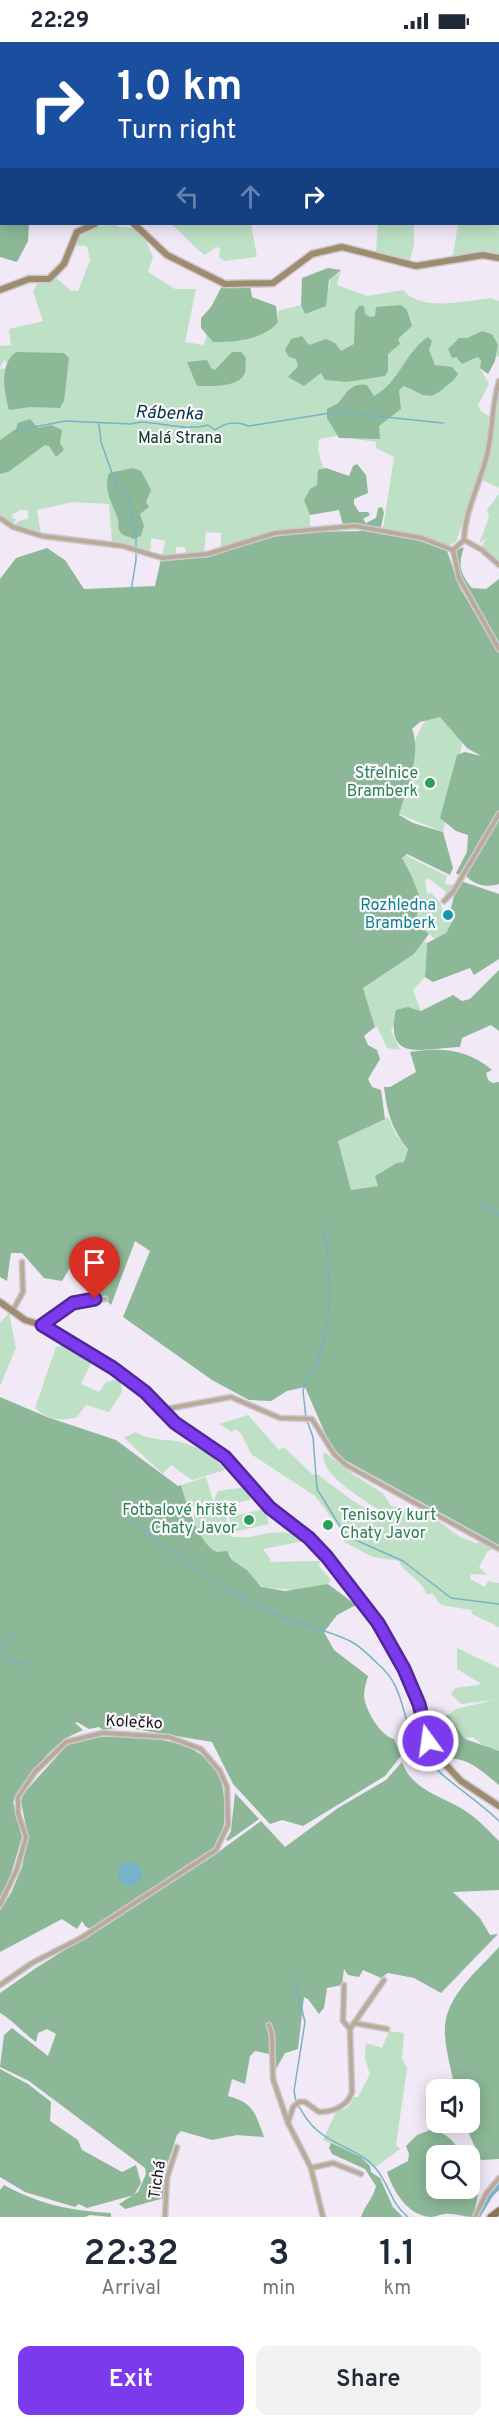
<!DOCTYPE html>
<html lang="en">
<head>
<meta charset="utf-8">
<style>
	:root { --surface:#fff; --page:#f2f2f3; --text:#1f2937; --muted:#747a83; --accent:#7c3aed }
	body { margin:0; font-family:Overpass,sans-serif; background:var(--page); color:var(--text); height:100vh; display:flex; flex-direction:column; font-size:22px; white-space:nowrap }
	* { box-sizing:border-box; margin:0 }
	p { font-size:20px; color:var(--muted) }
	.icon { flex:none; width:33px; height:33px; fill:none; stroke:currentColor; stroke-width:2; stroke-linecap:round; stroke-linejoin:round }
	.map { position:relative; height:2175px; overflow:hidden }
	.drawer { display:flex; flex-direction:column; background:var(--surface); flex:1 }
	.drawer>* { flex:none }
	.top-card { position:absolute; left:0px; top:0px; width:500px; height:183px; box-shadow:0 3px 15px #0003; background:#1a4fa0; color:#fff; overflow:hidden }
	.fabs { position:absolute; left:426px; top:2037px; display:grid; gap:12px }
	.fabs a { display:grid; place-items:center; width:54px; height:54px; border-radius:12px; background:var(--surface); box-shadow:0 3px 15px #0003; font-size:30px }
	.pin { position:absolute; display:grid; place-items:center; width:51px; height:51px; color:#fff; margin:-62px -26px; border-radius:50% 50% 50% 0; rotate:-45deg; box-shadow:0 0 6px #0007 }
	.pin .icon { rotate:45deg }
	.me { position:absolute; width:66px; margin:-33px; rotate:346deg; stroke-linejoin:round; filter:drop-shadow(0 0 4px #0008) }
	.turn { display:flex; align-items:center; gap:21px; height:126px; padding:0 18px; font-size:27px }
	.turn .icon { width:78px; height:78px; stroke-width:2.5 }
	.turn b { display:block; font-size:42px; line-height:51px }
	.lanes { display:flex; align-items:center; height:57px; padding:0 18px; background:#0003; justify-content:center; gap:30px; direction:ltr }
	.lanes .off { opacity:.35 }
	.eta { display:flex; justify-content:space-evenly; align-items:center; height:102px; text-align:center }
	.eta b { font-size:36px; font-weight:600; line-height:42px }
	.button { display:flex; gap:12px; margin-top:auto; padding:12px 18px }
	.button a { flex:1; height:69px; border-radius:12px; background:var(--accent); color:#fff; font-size:24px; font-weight:600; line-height:69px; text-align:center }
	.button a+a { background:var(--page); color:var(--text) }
	.status { display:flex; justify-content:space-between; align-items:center; height:42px; padding:0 30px; background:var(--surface); direction:ltr }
	.status svg { height:16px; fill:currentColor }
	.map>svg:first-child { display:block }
	.green { fill:#bee0c5; fill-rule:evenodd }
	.forest { fill:#8cb897 }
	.water { fill:#78b2c7 }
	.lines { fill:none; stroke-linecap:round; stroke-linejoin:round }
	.stream { stroke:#78b2c7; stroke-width:1.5 }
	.river { stroke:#78b2c7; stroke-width:7 }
	.street-casing { stroke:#cec7d2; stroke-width:7 }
	.secondary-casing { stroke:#cec7d2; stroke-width:9 }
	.primary-casing { stroke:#cec7d2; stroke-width:10 }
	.street { stroke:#b8ab98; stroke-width:4 }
	.secondary { stroke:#9e8c6f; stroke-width:6 }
	.primary { stroke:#8b7551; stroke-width:7 }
	.route-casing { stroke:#51269a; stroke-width:15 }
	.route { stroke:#7c3aed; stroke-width:10 }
	.leisure-dot { fill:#2e9e5b; stroke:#fcf7ff; stroke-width:2 }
	.culture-dot { fill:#0f9aa8; stroke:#fcf7ff; stroke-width:2 }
	.labels { text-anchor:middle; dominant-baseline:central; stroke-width:4.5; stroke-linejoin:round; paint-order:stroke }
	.park-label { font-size:16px; fill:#02391a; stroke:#fcf7ff }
	.leisure-label { font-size:16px; fill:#27864d; stroke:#fcf7ff; text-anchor:end }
	.culture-label { font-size:16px; fill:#0d838f; stroke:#fcf7ff; text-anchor:end }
	.street-label { font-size:16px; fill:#19161a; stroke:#fcf7ff }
	.water-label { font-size:18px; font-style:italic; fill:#003544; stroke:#fcf7ff }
</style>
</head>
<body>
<div class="status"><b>22:29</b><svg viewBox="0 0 49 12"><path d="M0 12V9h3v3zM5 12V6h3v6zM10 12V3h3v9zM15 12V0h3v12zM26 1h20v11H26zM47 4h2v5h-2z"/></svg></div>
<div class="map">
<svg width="499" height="2175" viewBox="0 0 499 2175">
	<rect width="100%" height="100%" fill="#f1e9f5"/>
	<g class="green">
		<path d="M499 175V213H453L458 182H498Z"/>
		<path d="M115 182 119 185 135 186 147 201 153 215 148 230 175 247H196L185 300 204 303 208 286 278 280V269L301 263 305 272 314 267 328 250 331 234 338 232 341 228 337 243 367 254 403 248C421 270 465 259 491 256L499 259V315L496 314 498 303 492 292 482 289 467 296H459L456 315 462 322 478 315 481 319 480 326 489 342 478 363 481 369 489 374 486 411 456 500 447 504 383 487 394 415 376 406V400L337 394 319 397 318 408 322 422 342 467 310 473V488L276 489 221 506V491L206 490 204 511 186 513 185 505H176V514L162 515 165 499 151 496 150 513 112 501 109 462 73 460 37 468 41 492 15 483 18 479 28 477V468H20L12 473 13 477H17L13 482 0 474V327L8 326 5 317 0 325V304L11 303 9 287 43 279 33 249 38 240 56 236 72 249H78L90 218 87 204 74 203 77 195 93 185ZM434 321 456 336 425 355Z"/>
		<path d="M171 182H251L257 215 224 219 219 215 220 206 216 205 205 213C191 203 184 192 171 182Z"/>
		<path d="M378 182H414V203L409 221 376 210Z"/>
		<path d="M499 351V446L483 438 492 404Z"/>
		<path d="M499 452V520L482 505 486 496 479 502 489 475 487 468Z"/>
		<path d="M437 667 463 698 443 790 399 772C407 737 408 689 437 667Z"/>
		<path d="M405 813 447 834 445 840 447 843 455 842 445 855V849L428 836 425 839 427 852 431 851 441 862 443 871 450 866 455 874 446 891 435 897 418 882 417 872 423 863 412 835 402 817Z"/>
		<path d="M424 899 427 901 425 935 413 948 421 969 408 965 391 988 400 1008 387 1006 377 984 375 985 363 946 414 912Z"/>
		<path d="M388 1075 396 1093 408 1107 404 1120 379 1131V1144L351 1148 338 1098Z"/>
		<path d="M9 1271 16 1306 0 1344V1281Z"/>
		<path d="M64 1303 92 1319 81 1342 99 1350 106 1340 118 1337 121 1338 122 1350 109 1370 86 1363 76 1376C59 1379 48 1378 35 1366L56 1305Z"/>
		<path d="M248 1373 279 1408 284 1405 313 1433 317 1432 353 1459 387 1478 392 1477C375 1463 317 1435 324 1410L354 1433 383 1451 391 1464 429 1472 460 1495 476 1501 483 1500 495 1506 488 1509 479 1525 487 1533 471 1532 470 1537 485 1545 488 1539 499 1541V1585L472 1572 471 1568 441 1563 433 1552H426C422 1537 405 1533 399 1519L373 1515 344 1500 345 1493 315 1454 251 1412 241 1391 235 1387 232 1390 219 1382Z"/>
		<path d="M135 1390C148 1398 161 1397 176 1399 193 1402 215 1414 225 1428L192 1438 171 1423 163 1432 124 1396Z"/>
		<path d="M206 1435 213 1459 187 1465 181 1443Z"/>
		<path d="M246 1445 252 1453 250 1458 224 1464 230 1494C255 1501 281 1479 304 1499L263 1507 271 1518 269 1520 320 1519 319 1524 331 1538 328 1542 298 1548 265 1546 256 1541 247 1528 232 1518 231 1513C224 1512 216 1511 211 1508 201 1501 191 1478 195 1467L213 1460 218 1449Z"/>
		<path d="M265 1467 269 1482 233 1490 229 1475Z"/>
		<path d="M457 1606 499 1626V1709L485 1705 473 1695 465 1697 448 1673 456 1667 494 1658 461 1662 451 1652 455 1646 479 1643 480 1641 457 1627Z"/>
		<path d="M389 1989 404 1991 402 2016 407 2026 396 2103 400 2107 374 2126 361 2115 323 2098 336 2070 347 2066 355 2055H358L370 2032 365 2017 366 2001 382 2006Z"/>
	</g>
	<g class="forest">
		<path d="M0 0H359L360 1 2 2V182H29L28 199 17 220 0 215Z"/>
		<path d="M328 226 341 228 329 238 326 264 305 272 301 263 302 236Z"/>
		<path d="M250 242 252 255 276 264 278 280C266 297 232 301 213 300L201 286V276L211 265 222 244Z"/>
		<path d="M401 263 407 268 412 284 398 297 400 302 388 312V329L385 334 347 340 325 338 321 331 304 344 288 335 298 324 296 317 289 315 285 308 291 297 302 294 309 303 326 297 335 301 341 309 354 302 355 270 359 264H364L365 272 370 275 375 274 376 265Z"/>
		<path d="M482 289 492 292 498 303 495 319 488 332 480 326 481 319 478 315 462 322 456 315 452 316 448 307 459 296H467Z"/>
		<path d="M428 295 432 299 429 308 435 323 452 325 458 332C455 338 450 341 444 346 427 361 422 351 404 344L399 348 401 367 379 384 380 397 339 396 327 376V367C330 365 337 363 340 359 347 350 352 340 367 343L374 354C399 341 405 310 428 295Z"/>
		<path d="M16 310 64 311 69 316 64 359 60 366 30 365 9 368C3 346 0 322 16 310Z"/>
		<path d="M232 310H241L246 316C245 321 246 327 245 331 239 346 210 344 197 344L187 320 207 318 211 326 215 328Z"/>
		<path d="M30 377 38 386 51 383 62 388 60 401 64 408 56 415 49 404 45 403 8 430 0 432V398L16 387 18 381Z"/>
		<path d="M357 422 366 433 368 451 354 457V462L359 470H368L370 473 363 477 366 481 376 476 378 466 382 465 384 471 381 485 343 483 339 468 310 473 304 458 310 447 317 443 318 428 326 426 349 434 353 424Z"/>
		<path d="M133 426 141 429 151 448 146 460 149 465 140 472 144 484 141 494 133 497C129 494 125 495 121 491 117 486 119 482 118 477 112 461 103 448 109 431Z"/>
		<path d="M364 489 418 498 447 509 460 546 499 611V769L459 833 456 831 467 810 468 793 456 789 440 776 457 713 465 710 481 714 467 706 440 675 420 680 412 687C422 713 406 747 399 773L413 781 443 790 453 826 450 833 407 812 402 816 412 835 423 863 417 872 418 882 429 892 414 912 363 946 375 985 364 994 368 1003 377 1008 380 1017 368 1037 372 1045 381 1048 385 1077 338 1099 351 1148 378 1144 375 1134 397 1121 404 1120 408 1107C392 1088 387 1070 384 1045H390L416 1030 410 1010C442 1005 467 1007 492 1028L486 1031 488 1038 493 1041 499 1040V1503L334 1412 305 1345 287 1349 271 1359 249 1358 212 1338 123 1275 150 1209 135 1199 111 1263 71 1224 62 1239 44 1236 22 1211H11L7 1239 0 1235V537L16 516 47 506 65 518 84 547 155 544 161 517 202 514 266 496 303 490Z"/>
		<path d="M464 505C458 522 460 532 472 546L486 547 499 537V604L464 543 455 509Z"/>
		<path d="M499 774V842C486 846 474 843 465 833Z"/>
		<path d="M461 839 499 852V917L474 933 470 926 433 940 425 935 427 901 446 891 455 874 451 866 455 850Z"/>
		<path d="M499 928V989L491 983 462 996 460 1005C423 1006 384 1022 396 968L408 965 421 969 453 953 462 959 470 957Z"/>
		<path d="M0 1355 47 1375 116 1398 178 1444 181 1443C186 1461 199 1503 217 1510L227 1509 232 1518 247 1528 261 1545 285 1549 328 1542 356 1563 337 1573 324 1590 334 1608 368 1634C366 1641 364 1647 364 1654 365 1667 380 1694 394 1697L401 1714 385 1734 303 1784 282 1778 270 1782 233 1742 212 1700 123 1685 103 1688 99 1685 89 1687 77 1680 75 1681 83 1688 64 1697 47 1713 17 1752 13 1760 22 1795 9 1839 0 1855Z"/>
		<path d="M448 1673 465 1697 499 1709V1743C482 1730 466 1712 444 1718 431 1702 432 1699 431 1680Z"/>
		<path d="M91 1695C140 1695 219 1690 224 1755 226 1775 225 1787 216 1805L91 1887 86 1885 82 1879 77 1887 62 1877 0 1910V1868L11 1851 22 1825 28 1794 21 1760 23 1752 68 1702Z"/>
		<path d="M402 1720C411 1746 437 1753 459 1765 474 1773 487 1787 499 1799V1848L453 1850 480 1876 490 1893 498 1892 441 1951 414 1936 388 1931 381 1936 363 1928 359 1935 348 1933 344 1927 342 1943 327 1946 324 1966 319 1972 308 1957 304 1955 298 2007 285 2011 276 2027 274 1990 270 1992 269 2012 255 2009 250 2014 245 2042 232 2037 228 2054C254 2061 255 2071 264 2095L237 2093 212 2098 181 2089 177 2093 164 2132V2156L125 2167 119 2162 138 2150 146 2132 145 2126 29 2039 0 2025 4 1993 12 1986 48 2014 56 1992 47 1987 38 1991 36 2000C23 1991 14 1979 0 1971V1951L36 1926 210 1816 261 1779 285 1805 338 1766 386 1738Z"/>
		<path d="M235 1751 259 1777 228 1799 226 1798 231 1789Z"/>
		<path d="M499 1905V2117L481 2118 464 2081 470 2080V2048L455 2047C452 2030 446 2011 445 1993 442 1956 477 1930 499 1905Z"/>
		<path d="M0 2027 28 2042 51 2060 50 2079 78 2098 82 2108 122 2130 136 2123 141 2141 134 2153 87 2166 79 2162 75 2165 25 2150 0 2135Z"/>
		<path d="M430 2088C446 2090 455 2099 461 2113L436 2114V2146H470V2136L478 2153 473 2175C464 2175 453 2171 445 2172 440 2172 436 2175 431 2175 408 2174 393 2149 387 2130L408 2119 409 2112 406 2104 417 2093Z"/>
		<path d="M331 2101 361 2115 370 2124 371 2130 380 2136 393 2165 403 2175H361C365 2163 373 2157 376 2144L365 2127 332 2112 329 2106Z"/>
		<path d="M4 2143C38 2162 72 2169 111 2171V2175L90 2173 85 2175H0V2148Z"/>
	</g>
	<circle class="water" cx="130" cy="1832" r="12"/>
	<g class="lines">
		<g class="stream">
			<path d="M99 382 101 400 117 445 128 455 136 494V518L131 549"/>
			<path d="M14 389 65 379 131 382C147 375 182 391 208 383L215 388C226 380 236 379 249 384L336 370 443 381"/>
			<path d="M483 1163 499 1173"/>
			<path d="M323 1186 327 1207 330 1255 327 1284 317 1322 306 1338 303 1349 306 1376 313 1395 317 1447 341 1486 351 1496 403 1519 451 1556 499 1562"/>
			<path d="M132 1479C173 1511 217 1544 264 1567 291 1581 323 1586 350 1599 360 1604 370 1614 378 1622 408 1647 400 1682 421 1710 443 1739 474 1754 499 1779"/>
			<path d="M0 1609 16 1592"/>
			<path d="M0 1616 32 1623"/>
			<path d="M295 1940 305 1980 294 2049 296 2059"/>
			<path d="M298 2063C304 2073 309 2082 318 2089 336 2105 362 2108 377 2128 390 2144 391 2162 408 2175"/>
		</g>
		<path class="river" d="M478 2172 490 2152 499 2143"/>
		<g class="street-casing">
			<g id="street">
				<path d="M0 476 13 485 42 494 123 504 162 516 208 512 275 491 355 484 422 496 453 508"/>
				<path d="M464 498C465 466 482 439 488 408 493 385 492 362 499 339"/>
				<path d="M464 498 453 508 459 536 499 607"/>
				<path d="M464 498 482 508 499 523"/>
				<path d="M444 859 453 850 499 772"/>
				<path d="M13 1268 23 1250 22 1220"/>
				<path d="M42 1282 73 1261 105 1257"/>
				<path d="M161 1368 231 1355 280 1376 312 1377 334 1412 346 1423 499 1507"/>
				<path d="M0 1863 17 1827 26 1795 18 1771V1755L35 1730 66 1700 102 1691 169 1695 201 1707 220 1729 227 1745 228 1783 216 1808 81 1896 32 1921 0 1943"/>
				<path d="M344 1943 343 1979 350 1987"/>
				<path d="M354 1981 387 1987"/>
				<path d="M269 1983 272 1993 273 2037 288 2081 311 2126 323 2175"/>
				<path d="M288 2081 293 2065 299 2060H305L319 2070C333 2070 348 2064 352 2050L350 1987 384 1938"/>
				<path d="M311 2126 333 2121 361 2132"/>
				<path d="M165 2175 167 2136 177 2105"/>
				<path d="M475 2175 486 2152 499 2136"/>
			</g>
		</g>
		<g class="secondary-casing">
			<g id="secondary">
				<path d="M134 182 167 213 225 242 273 241 312 212 342 205 416 224 483 213 499 216"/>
				<path d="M0 248 29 237H49L64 222 77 190 95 182"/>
				<path d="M0 1260 25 1278 45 1284 113 1326 145 1350 175 1381 225 1415 270 1466 309 1496 327 1515 378 1581 404 1627 419 1662 432 1708 461 1739 499 1764"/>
			</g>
		</g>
		<g class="primary-casing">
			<path id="primary" d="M491 2175 499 2169"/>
		</g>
		<use href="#street" class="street"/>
		<use href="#secondary" class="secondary"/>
		<use href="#primary" class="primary"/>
	</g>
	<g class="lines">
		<g class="route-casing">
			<path id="route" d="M95 1257 73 1261 42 1283 113 1326 145 1350 175 1381 225 1415 270 1466 309 1496 327 1515 378 1581 404 1627 419 1662 428 1699"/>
		</g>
		<use href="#route" class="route"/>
	</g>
	<g class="leisure-dot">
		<circle cx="430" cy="741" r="6"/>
		<circle cx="249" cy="1478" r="6"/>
		<circle cx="328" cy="1483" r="6"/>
	</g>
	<circle class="culture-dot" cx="448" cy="873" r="6"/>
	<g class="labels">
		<g class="park-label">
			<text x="180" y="397">Malá Strana</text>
		</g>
		<g class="leisure-label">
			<text x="418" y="732">Střelnice<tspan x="418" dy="18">Bramberk</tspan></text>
			<text x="237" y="1469">Fotbalové hřiště<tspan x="237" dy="18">Chaty Javor</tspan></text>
			<text x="340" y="1474" text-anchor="start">Tenisový kurt<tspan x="340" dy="18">Chaty Javor</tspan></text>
		</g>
		<g class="culture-label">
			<text x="436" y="864">Rozhledna<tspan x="436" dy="18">Bramberk</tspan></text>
		</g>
		<g class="street-label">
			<text transform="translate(134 1681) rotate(3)">Kolečko</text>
			<text transform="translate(158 2138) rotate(-81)">Tichá</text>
		</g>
		<g class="water-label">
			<text transform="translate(169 372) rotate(2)">Rábenka</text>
		</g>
	</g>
</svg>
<div class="fabs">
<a><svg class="icon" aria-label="sound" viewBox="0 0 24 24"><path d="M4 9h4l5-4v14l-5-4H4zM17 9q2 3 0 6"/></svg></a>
<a><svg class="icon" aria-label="search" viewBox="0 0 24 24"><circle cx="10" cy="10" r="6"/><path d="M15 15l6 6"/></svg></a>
</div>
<div class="pin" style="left:95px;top:1257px;background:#d93025"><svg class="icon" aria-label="arrive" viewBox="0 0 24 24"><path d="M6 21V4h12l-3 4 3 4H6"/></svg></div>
<svg class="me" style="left:428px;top:1699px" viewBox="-20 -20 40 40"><circle r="17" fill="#7c3aed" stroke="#fff" stroke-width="3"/><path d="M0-11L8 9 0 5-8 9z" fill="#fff"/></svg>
<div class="top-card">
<div class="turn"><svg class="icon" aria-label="right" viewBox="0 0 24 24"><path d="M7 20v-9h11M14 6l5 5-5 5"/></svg><div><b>1.0 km</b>Turn right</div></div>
<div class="lanes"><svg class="icon off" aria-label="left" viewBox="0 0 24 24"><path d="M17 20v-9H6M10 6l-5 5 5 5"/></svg><svg class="icon off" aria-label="ahead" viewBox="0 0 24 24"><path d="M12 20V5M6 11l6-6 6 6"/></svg><svg class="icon" aria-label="right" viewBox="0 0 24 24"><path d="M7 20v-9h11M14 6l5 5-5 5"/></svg></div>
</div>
</div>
<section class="drawer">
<div class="eta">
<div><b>22:32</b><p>Arrival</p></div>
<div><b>3</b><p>min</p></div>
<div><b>1.1</b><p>km</p></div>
</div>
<div class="button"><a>Exit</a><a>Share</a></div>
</section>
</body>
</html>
